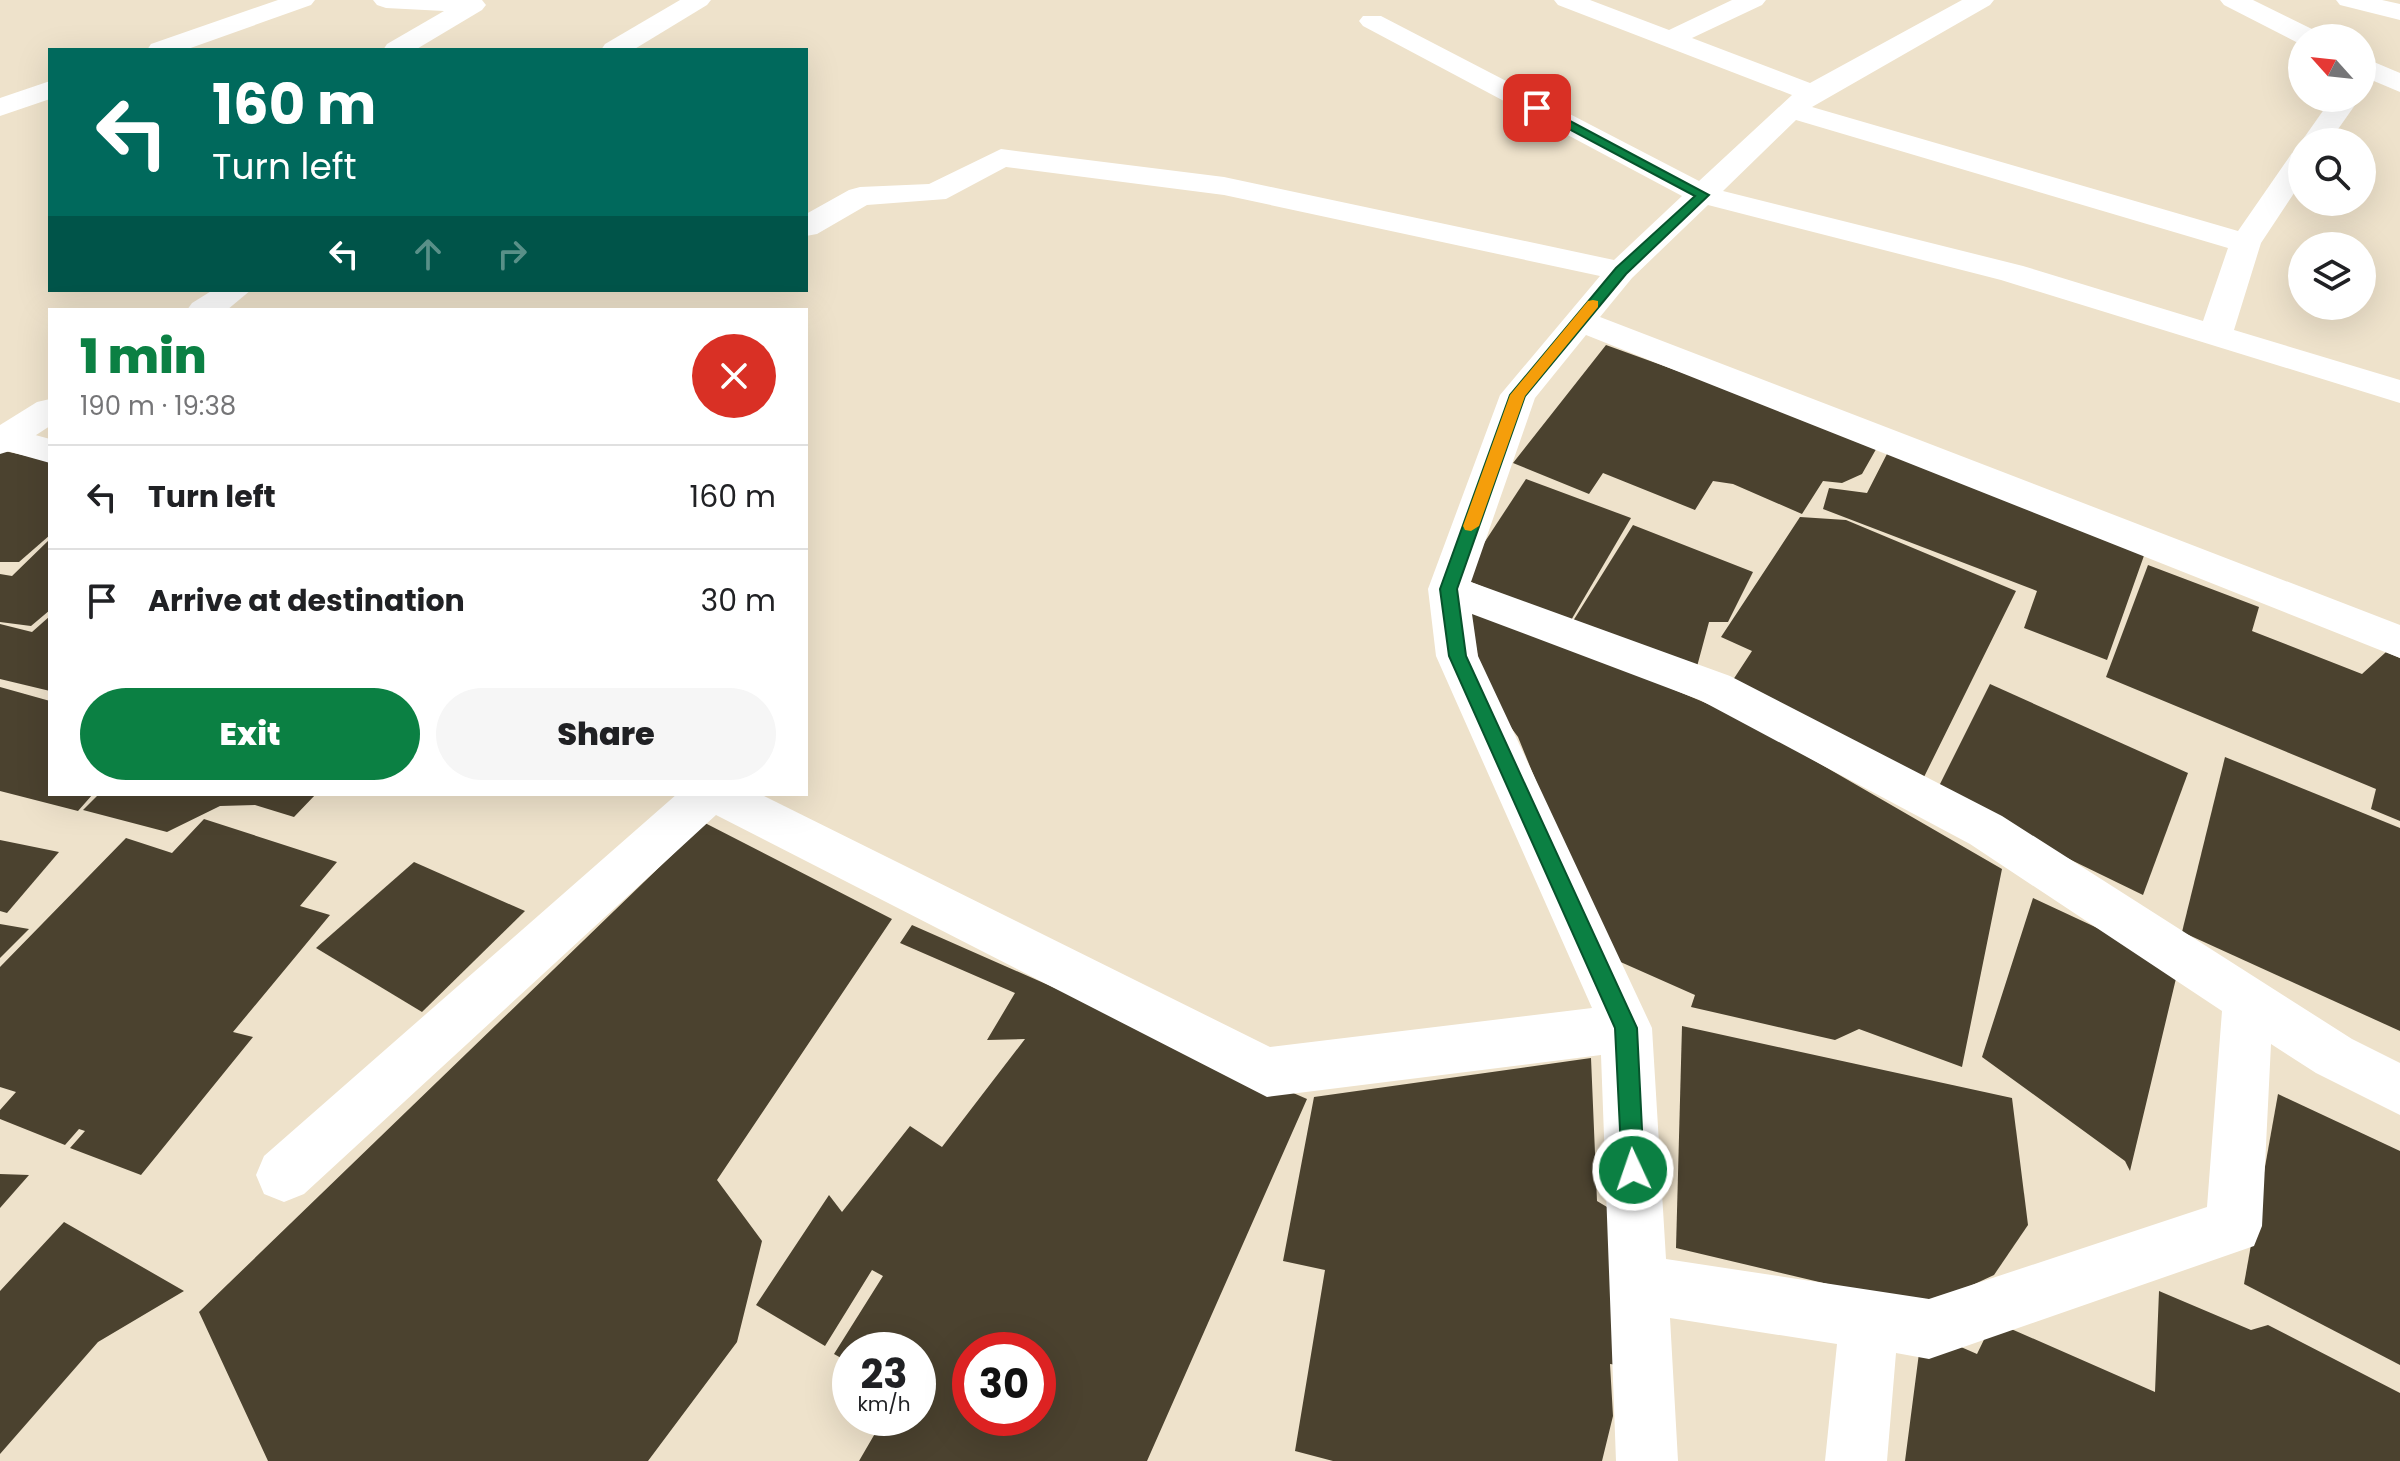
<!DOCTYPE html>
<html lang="en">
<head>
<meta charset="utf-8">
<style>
	:root { --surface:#fff; --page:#f6f6f6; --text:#202124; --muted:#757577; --line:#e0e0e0; --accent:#0b8043 }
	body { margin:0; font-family:Poppins,sans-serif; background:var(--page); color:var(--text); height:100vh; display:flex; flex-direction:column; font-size:30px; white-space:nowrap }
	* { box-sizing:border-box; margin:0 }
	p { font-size:26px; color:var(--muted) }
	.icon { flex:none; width:44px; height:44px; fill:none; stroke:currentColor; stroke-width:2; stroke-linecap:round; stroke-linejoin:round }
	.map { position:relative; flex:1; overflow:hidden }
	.panel { position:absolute; left:48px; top:308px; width:760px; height:488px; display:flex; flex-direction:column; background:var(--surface); border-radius:0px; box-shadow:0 8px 32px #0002 }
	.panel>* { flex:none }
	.top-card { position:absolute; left:48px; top:48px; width:760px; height:244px; border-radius:0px; box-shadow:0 8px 32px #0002; background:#00695c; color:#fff; overflow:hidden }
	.needle { width:52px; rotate:297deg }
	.controls { position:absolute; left:2288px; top:24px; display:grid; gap:16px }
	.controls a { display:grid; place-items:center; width:88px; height:88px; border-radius:50%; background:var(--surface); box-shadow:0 8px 32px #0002; font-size:40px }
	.speed { position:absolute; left:832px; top:1332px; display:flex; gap:16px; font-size:40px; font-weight:700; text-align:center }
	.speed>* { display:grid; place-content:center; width:104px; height:104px; border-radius:50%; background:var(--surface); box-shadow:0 8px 32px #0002; line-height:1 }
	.speed small { font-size:20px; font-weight:400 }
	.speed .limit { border:12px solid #d22; background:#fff; color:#111 }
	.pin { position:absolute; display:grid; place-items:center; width:68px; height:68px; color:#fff; margin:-34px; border-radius:16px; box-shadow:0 4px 12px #0006 }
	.me { position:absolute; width:88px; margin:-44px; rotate:357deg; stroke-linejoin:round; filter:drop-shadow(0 0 6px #0008) }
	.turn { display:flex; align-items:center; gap:28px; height:168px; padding:0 32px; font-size:36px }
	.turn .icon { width:104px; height:104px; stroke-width:2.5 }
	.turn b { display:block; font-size:56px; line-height:68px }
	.lanes { display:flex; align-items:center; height:76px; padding:0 32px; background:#0003; justify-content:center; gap:40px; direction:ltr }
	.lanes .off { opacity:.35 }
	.round { display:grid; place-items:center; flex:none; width:84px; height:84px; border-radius:42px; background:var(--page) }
	.headline { display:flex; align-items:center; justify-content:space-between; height:136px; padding:0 32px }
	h1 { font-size:48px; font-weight:800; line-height:60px; color:var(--accent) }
	.primary-button { display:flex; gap:16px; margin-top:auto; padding:16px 32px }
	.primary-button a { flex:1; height:92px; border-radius:48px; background:var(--accent); color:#fff; font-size:32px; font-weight:800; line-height:92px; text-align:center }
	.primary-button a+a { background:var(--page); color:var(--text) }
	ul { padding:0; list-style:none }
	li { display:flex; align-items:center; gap:24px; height:104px; padding:0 32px; border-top:2px solid var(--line) }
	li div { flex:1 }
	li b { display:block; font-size:30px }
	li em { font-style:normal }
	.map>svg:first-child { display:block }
	.building { fill:#4b422f; fill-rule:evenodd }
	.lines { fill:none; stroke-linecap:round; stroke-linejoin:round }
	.minor { fill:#fff; fill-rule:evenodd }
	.secondary { fill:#fff; fill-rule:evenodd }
	.route { fill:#0b8043; stroke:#07532c; stroke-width:2 }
	.slow { fill:#f59e0b }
</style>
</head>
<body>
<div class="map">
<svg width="2400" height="1461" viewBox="0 0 2400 1461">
	<rect width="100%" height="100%" fill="#eee2cb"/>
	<g class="building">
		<path d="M1606 345 1879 444 1862 474 1842 483 1823 481 1802 514 1733 484 1713 481 1695 510 1603 473 1589 494 1513 463Z"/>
		<path d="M1890 448 2146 550 2107 660 2024 628 2037 591 1823 509 1829 488 1867 493Z"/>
		<path d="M0 450 50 461V535L19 562H0Z"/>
		<path d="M1526 479 1631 518 1570 622 1461 578Z"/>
		<path d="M1800 517 1846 520 2016 591 1923 779 1729 686 1752 651 1721 637Z"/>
		<path d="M1633 525 1753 572 1728 622H1709L1695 674 1573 621Z"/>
		<path d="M50 539V610L31 626 0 622V574L12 576Z"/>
		<path d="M2148 565 2259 607 2252 631 2362 674 2386 652 2400 658V821L2371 809 2376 789 2106 677Z"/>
		<path d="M1468 603 1739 717 2002 869 1962 1067 1859 1029 1835 1040 1691 1007 1695 995 1607 956 1518 737 1484 691Z"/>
		<path d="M50 616V691L0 679V624L32 632Z"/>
		<path d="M1990 684 2188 773 2143 895 1935 794Z"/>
		<path d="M0 687 50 701V794H93L78 811 0 791Z"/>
		<path d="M2225 757 2400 828V1031L2182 932Z"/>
		<path d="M99 794H316L294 817 255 805 220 806 167 832 83 810Z"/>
		<path d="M204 819 337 862 300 906 330 915 233 1032 253 1037 141 1175 70 1148 85 1131 79 1129 65 1145 0 1119V1110L16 1092 0 1087V967L126 838 172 853Z"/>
		<path d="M705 823 892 919 717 1180 762 1241 737 1342 648 1461H268L199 1312Z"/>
		<path d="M0 840 59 852 7 913 0 911Z"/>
		<path d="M414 862 525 911 422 1012 316 948Z"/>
		<path d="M2033 898 2179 966 2130 1171 2125 1161 1982 1057Z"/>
		<path d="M0 924 29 929 0 958Z"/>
		<path d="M912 925 1307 1099 1147 1461H859L884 1418H918V1350H850V1363L834 1354 883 1276 872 1270 825 1346 756 1305 829 1195 842 1212 910 1126 942 1147 1025 1039 987 1040 1015 993 900 943ZM970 1350H1038V1418H970Z"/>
		<path d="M1682 1026 2012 1098 2028 1225 1994 1275 1925 1307 1676 1248Z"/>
		<path d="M1591 1058 1597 1201 1617 1213 1631 1367 1610 1364 1613 1416 1602 1461H1333L1295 1451 1325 1270 1283 1261 1314 1097Z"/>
		<path d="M2278 1094 2400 1151V1365L2244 1284Z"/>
		<path d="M0 1174 29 1175 0 1208Z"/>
		<path d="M64 1222 184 1291 98 1342 0 1454V1291Z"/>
		<path d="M2159 1291 2251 1330 2268 1325 2400 1393V1461H1905L1922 1330 1977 1354 1993 1321 2155 1392Z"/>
	</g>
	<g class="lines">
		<g class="minor">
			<path d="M278 0H315L311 5 185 50H147L151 44Z"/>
			<path d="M373 0H482L486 5 482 10 415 50H383L387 44 444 11 386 8 377 5Z"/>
			<path d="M1554 0H1590L1669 30 1732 0H1766L1762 5 1692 38 1810 83 1962 0H1994L1990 5 1812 107 2238 231 2292 153 2302 150V181L2261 243 2234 330 2400 380V403L2001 280 1708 205 1632 278 1600 317 2400 625V658L1586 335 1535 398 1471 582 1730 676 2002 816 2352 1039 2400 1063V1115L2316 1073 2271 1044 2262 1226 2254 1246 1929 1359 1896 1353 1887 1461H1825L1837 1344 1670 1318 1678 1461H1616L1601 1055 1267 1097 716 815 304 1194 284 1202 264 1194 256 1175 264 1156 677 794H760L1270 1047 1592 1008 1436 656 1428 589 1500 395 1600 276 1224 195 1006 167 946 199 867 205 817 234 806 236V214L849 190 860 187 929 184 1001 149 1224 177 1614 260 1682 196 1363 26 1359 21 1363 16H1381L1699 181 1792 95 1558 5ZM1796 120 2228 248 2203 321 2023 266 1723 191ZM1472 614 1700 700 1970 844 2222 1011 2207 1207 1929 1299 1666 1259 1652 1028 1478 656Z"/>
			<path d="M2220 0H2253L2318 32 2322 38H2302L2300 44 2224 5Z"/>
			<path d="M2336 0H2382L2400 4V20L2340 5Z"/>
			<path d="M2362 57 2400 73V92L2362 76Z"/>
			<path d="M50 81V99L0 116V98Z"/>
			<path d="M2332 98H2360L2329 142 2302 144 2301 142Z"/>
			<path d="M6 427 50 439V463L0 449V429Z"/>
		</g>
		<g class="secondary">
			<path d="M680 0H711L707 5 633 50H601L605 44Z"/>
			<path d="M213 290H251L227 310H187L192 303Z"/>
			<path d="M50 399V426L13 450 0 454V425L37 402Z"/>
		</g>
	</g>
	<path class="route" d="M1533 106H1542L1709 195 1626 274 1525 396 1457 589 1466 656 1637 1028 1644 1170 1641 1178 1633 1181 1625 1178 1622 1170 1615 1028 1449 656 1440 589 1510 395 1616 268 1695 196 1533 110Z"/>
	<path class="slow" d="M1593 300 1598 301V307L1525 396 1479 526 1471 531 1465 530 1463 526 1510 395 1588 301Z"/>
</svg>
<div class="controls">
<a><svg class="needle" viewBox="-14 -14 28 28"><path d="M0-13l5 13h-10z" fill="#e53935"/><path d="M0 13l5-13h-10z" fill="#757577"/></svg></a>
<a><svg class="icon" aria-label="search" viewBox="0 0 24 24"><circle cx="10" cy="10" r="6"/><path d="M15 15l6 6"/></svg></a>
<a><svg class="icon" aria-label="layers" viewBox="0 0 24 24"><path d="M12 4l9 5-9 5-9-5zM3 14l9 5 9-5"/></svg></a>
</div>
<div class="speed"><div>23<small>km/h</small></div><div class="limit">30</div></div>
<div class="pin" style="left:1537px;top:108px;background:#d93025"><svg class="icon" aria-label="arrive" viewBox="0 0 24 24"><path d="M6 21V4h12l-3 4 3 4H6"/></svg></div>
<svg class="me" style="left:1633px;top:1170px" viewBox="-20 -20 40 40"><circle r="17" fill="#0b8043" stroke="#fff" stroke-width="3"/><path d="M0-11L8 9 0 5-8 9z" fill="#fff"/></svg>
<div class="top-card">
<div class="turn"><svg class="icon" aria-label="left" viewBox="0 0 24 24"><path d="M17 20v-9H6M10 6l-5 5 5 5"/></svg><div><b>160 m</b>Turn left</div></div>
<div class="lanes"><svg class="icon" aria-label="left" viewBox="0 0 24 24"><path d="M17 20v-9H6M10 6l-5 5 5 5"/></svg><svg class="icon off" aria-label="ahead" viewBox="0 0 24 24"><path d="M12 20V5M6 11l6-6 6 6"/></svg><svg class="icon off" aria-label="right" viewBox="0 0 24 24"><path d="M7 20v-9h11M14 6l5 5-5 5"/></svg></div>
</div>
<section class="panel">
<div class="headline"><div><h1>1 min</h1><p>190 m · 19:38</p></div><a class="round" style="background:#d93025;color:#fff"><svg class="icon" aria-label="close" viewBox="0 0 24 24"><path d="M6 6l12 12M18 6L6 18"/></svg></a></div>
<ul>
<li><svg class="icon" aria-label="left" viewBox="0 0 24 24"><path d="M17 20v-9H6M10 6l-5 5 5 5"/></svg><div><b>Turn left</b></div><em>160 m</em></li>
<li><svg class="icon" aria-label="arrive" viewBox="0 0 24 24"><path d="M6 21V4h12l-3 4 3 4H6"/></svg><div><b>Arrive at destination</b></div><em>30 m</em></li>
</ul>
<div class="primary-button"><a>Exit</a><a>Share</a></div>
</section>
</div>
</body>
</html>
